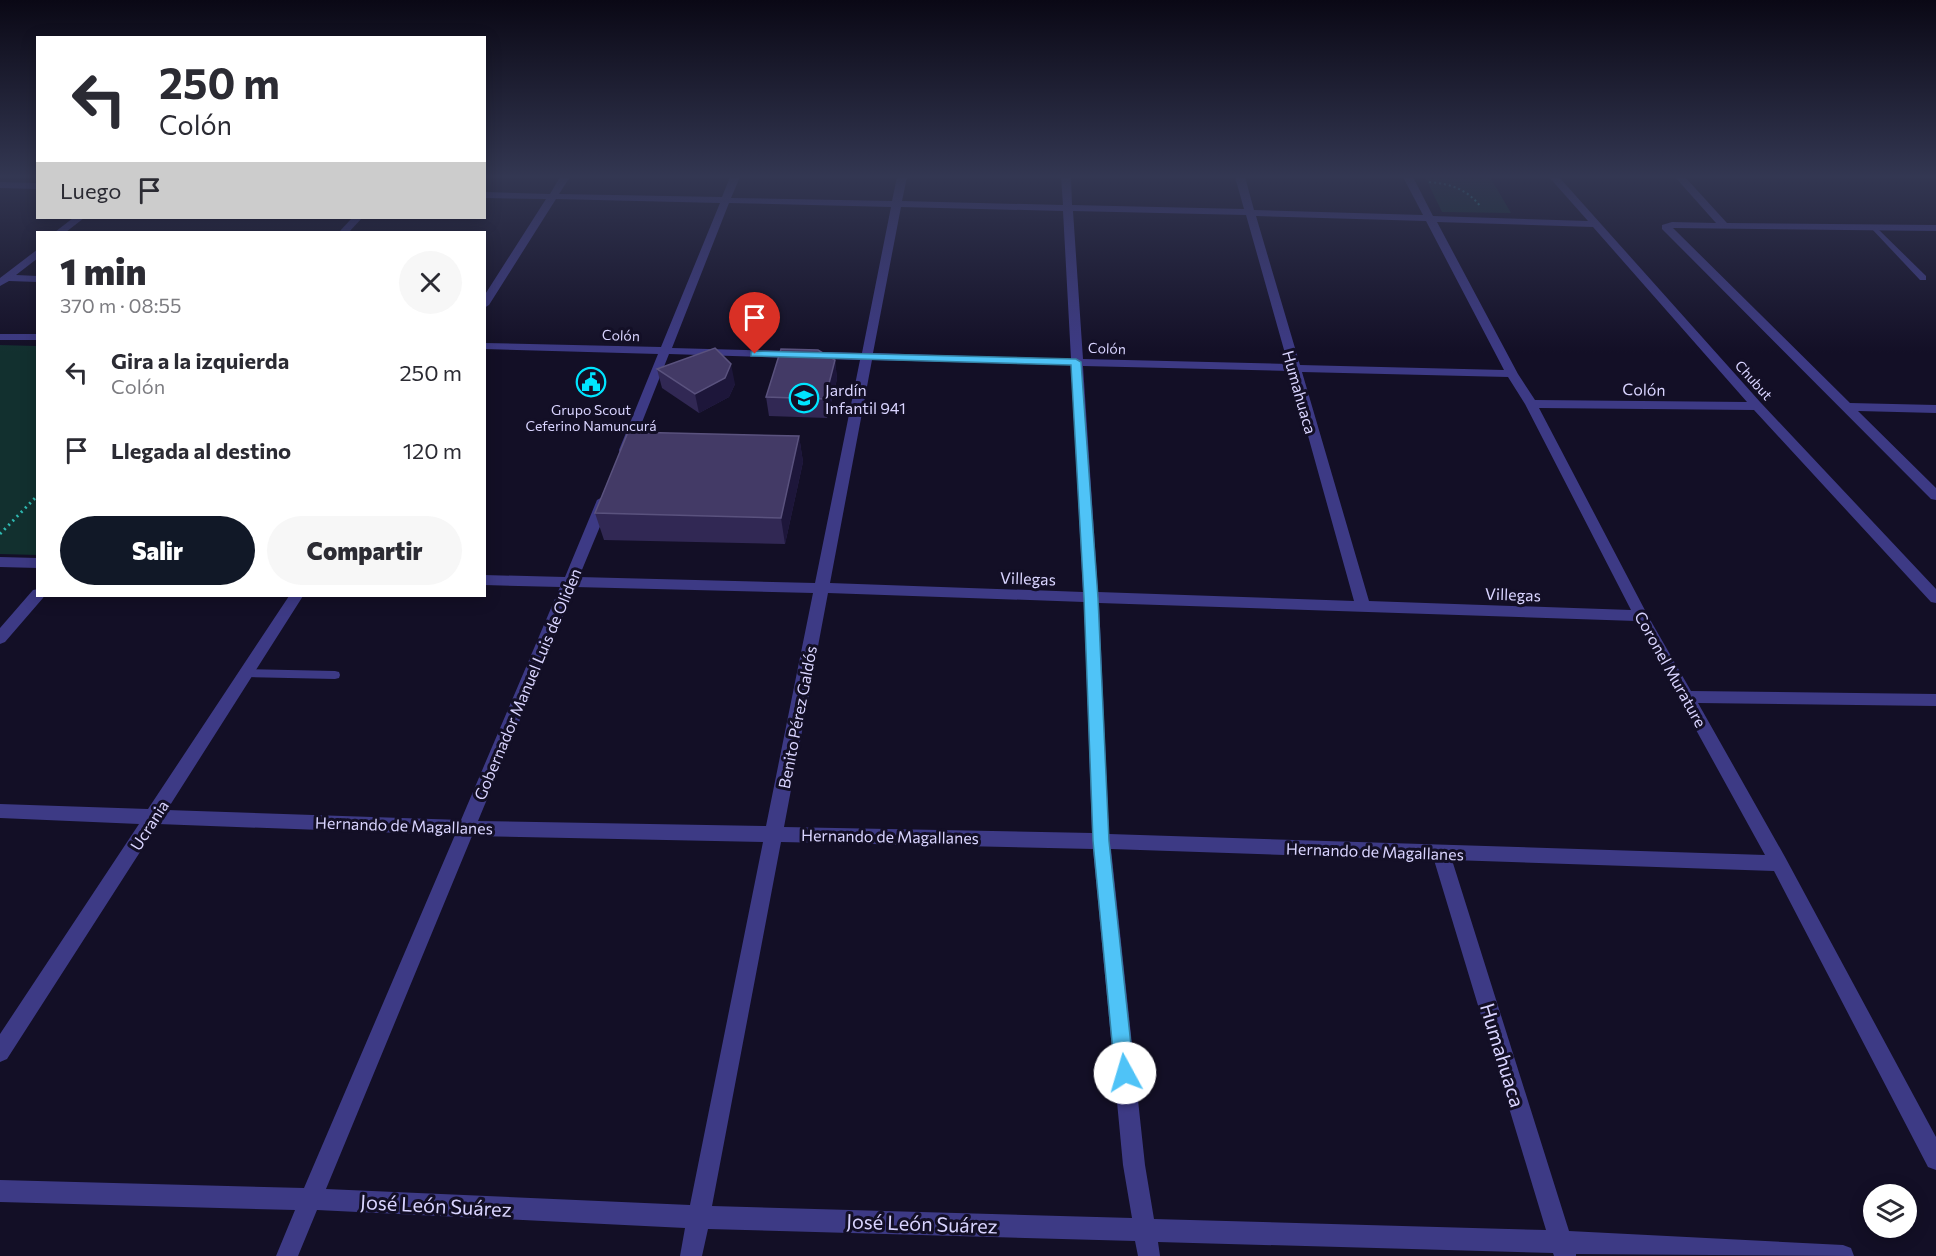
<!DOCTYPE html>
<html lang="es">
<head>
<meta charset="utf-8">
<style>
	:root { --surface:#fff; --page:#f7f7f7; --text:#2b2b33; --muted:#7c7c81; --accent:#111827 }
	body { margin:0; font-family:Commissioner,sans-serif; background:var(--page); color:var(--text); height:100vh; display:flex; flex-direction:column; font-size:22px; white-space:nowrap }
	* { box-sizing:border-box; margin:0 }
	p { font-size:20px; color:var(--muted) }
	.icon { flex:none; width:33px; height:33px; fill:none; stroke:currentColor; stroke-width:2; stroke-linecap:round; stroke-linejoin:round }
	.map { position:relative; flex:1; overflow:hidden }
	.drawer { position:absolute; left:36px; top:231px; width:450px; height:366px; display:flex; flex-direction:column; background:var(--surface); border-radius:0px; box-shadow:0 3px 15px #0003 }
	.drawer>* { flex:none }
	.hud { position:absolute; left:36px; top:36px; width:450px; height:183px; border-radius:0px; box-shadow:0 3px 15px #0003; background:#fff; color:var(--text); overflow:hidden }
	.buttons { position:absolute; left:1863px; top:1184px; display:grid; gap:12px }
	.buttons a { display:grid; place-items:center; width:54px; height:54px; border-radius:50%; background:var(--surface); box-shadow:0 3px 15px #0003; font-size:30px }
	.pin { position:absolute; display:grid; place-items:center; width:51px; height:51px; color:#fff; margin:-62px -26px; border-radius:50% 50% 50% 0; rotate:-45deg; box-shadow:0 0 6px #0007 }
	.pin .icon { rotate:45deg }
	.me { position:absolute; width:66px; margin:-33px; rotate:354deg; stroke-linejoin:round; filter:drop-shadow(0 0 4px #0008) }
	.turn { display:flex; align-items:center; gap:21px; height:126px; padding:0 24px; font-size:27px }
	.turn .icon { width:78px; height:78px; stroke-width:2.5 }
	.turn b { display:block; font-size:42px; line-height:51px }
	.then { display:flex; align-items:center; height:57px; padding:0 24px; background:#0003; gap:12px; font-size:22px }
	.round { display:grid; place-items:center; flex:none; width:63px; height:63px; border-radius:32px; background:var(--page) }
	.head { display:flex; align-items:center; justify-content:space-between; height:102px; padding:0 24px }
	h1 { font-size:36px; font-weight:800; line-height:45px }
	.cta { display:flex; gap:12px; margin-top:auto; padding:12px 24px }
	.cta a { flex:1; height:69px; border-radius:36px; background:var(--accent); color:#fff; font-size:24px; font-weight:800; line-height:69px; text-align:center }
	.cta a+a { background:var(--page); color:var(--text) }
	ul { padding:0; list-style:none }
	li { display:flex; align-items:center; gap:18px; height:78px; padding:0 24px }
	li div { flex:1 }
	li b { display:block; font-size:22px }
	li em { font-style:normal }
	.map>svg:first-child { display:block }
	.green { fill:#12302f }
	.lines { fill:none; stroke-linecap:round; stroke-linejoin:round }
	.path-far1 { stroke:#2fb8b0; stroke-width:2; stroke-dasharray:2 3; stroke-linecap:butt }
	.path { stroke:#2fb8b0; stroke-width:3; stroke-dasharray:2 4; stroke-linecap:butt }
	.lane { fill:#3d3a85; fill-rule:evenodd }
	.street { fill:#3d3a85; fill-rule:evenodd }
	.wall { fill:#312854 }
	.shaded-wall { fill:#1d163a }
	.building { fill:#433a66; stroke:#5a527e; stroke-width:1.5 }
	.route { fill:#4fc3f7; stroke:#337fa1; stroke-width:1.5 }
	.labels { text-anchor:middle; dominant-baseline:central; stroke-width:6; stroke-linejoin:round; paint-order:stroke }
	.far-street-label { font-size:14px; fill:#d9d4ff; stroke:#130f26 }
	.far-poi-label { font-size:14px; fill:#d9d4ff; stroke:#130f26 }
	.poi-label { font-size:16px; fill:#d9d4ff; stroke:#130f26; text-anchor:start }
	.street-label { font-size:16px; fill:#d9d4ff; stroke:#130f26 }
	.near-street-label { font-size:20px; fill:#d9d4ff; stroke:#130f26 }
</style>
</head>
<body>
<div class="map">
<svg width="1936" height="1256" viewBox="0 0 1936 1256">
	<rect width="100%" height="100%" fill="#130f26"/>
	<g class="green">
		<path d="M1425 177H1490L1511 213 1442 212Z"/>
		<path d="M0 345 37 346V555L0 554Z"/>
	</g>
	<g class="lines">
		<path class="path-far1" d="M1429 182C1451 184 1467 189 1481 207"/>
		<path class="path" d="M0 534 38 495"/>
		<g class="lane">
			<path d="M1871 226H1875L1926 276V280H1920L1871 228Z"/>
			<path d="M246 669 335 671 339 672 340 675 339 678 335 679 246 677 242 676 241 673 242 670Z"/>
		</g>
		<g class="street">
			<path d="M560 177H570L559 194 722 197 730 177H740L731 198 892 201 897 177H907L902 201 1063 205 1061 177H1071L1072 205 1244 209 1235 177H1245L1254 210 1423 215 1403 177H1413L1433 216 1588 221 1549 177H1559L1761 403 1936 589V603L1931 602 1754 410 1539 408 1648 616 1691 691 1936 694V706L1698 703 1785 857 1936 1137V1170L1928 1167 1774 871 1452 860 1569 1231 1843 1245 1851 1248 1854 1256 1576 1254V1256H1554L1553 1253 1158 1242 1160 1256H1138L1135 1241 708 1229 702 1256H680L685 1228 317 1210 298 1256H276L295 1210 0 1202V1180L304 1188 455 835 158 824 7 1059 0 1062V1034L139 824 0 818V804L148 809 289 596H303L167 810 461 820 560 587 484 585V575L565 577 597 500 604 496 611 500 579 577 815 583 860 360 669 354 631 450 625 454 620 453 619 450 658 354 484 349V343L661 347 720 203 556 199 489 305 484 308V296L546 199 484 198V192L550 194ZM729 203 891 207 862 353 672 348ZM901 207 1063 211 1071 359 873 353ZM1073 211 1246 215 1288 364 1083 359ZM1256 216 1426 221 1504 370 1300 365ZM1437 222 1593 227 1747 402 1535 400 1518 374ZM872 360 1071 365 1083 592 830 583ZM1083 366 1290 371 1354 601 1098 592ZM1302 372 1508 377 1525 404 1631 610 1369 601ZM575 587 813 593 766 826 478 821ZM828 593 1084 602 1092 833 784 827ZM1099 603 1636 621 1765 855 1109 834ZM472 836 763 842 690 1205 326 1189ZM781 842 1093 849 1123 1165 1132 1218 712 1206ZM1111 849 1434 860 1546 1230 1154 1219 1145 1165Z"/>
			<path d="M1675 177H1685L1727 223 1936 225V231L1673 228 1850 403 1936 405V413L1858 411 1936 488V500L1931 499 1662 229V225L1672 222 1716 223Z"/>
			<path d="M0 182 38 183V189L0 188Z"/>
			<path d="M73 218H84L66 232H55Z"/>
			<path d="M352 218H362L349 232H339Z"/>
			<path d="M38 249V258L16 275 38 276V282L9 281 0 286V278Z"/>
			<rect x="0" y="334" width="38" height="6"/>
			<path d="M0 557 38 558V568L0 567Z"/>
			<path d="M38 589V596H44L43 598 5 642 0 644V628L33 590Z"/>
		</g>
	</g>
	<g class="wall">
		<path d="M835 360 837 379 827 418 769 416 766 397Z"/>
		<path d="M657 369 735 384 729 397 699 413 662 388Z"/>
		<path d="M799 436 803 462 785 544 604 540 595 513Z"/>
	</g>
	<g class="shaded-wall">
		<path d="M835 360 837 379 827 418 825 399Z"/>
		<path d="M731 364 735 384 729 397 699 413 695 394Z"/>
		<path d="M799 436 803 462 785 544 781 518Z"/>
	</g>
	<g class="building">
		<path d="M715 348 731 364 725 378 695 394 657 369Z"/>
		<path d="M781 349 818 350 835 360 825 399 766 397Z"/>
		<path d="M628 432 799 436 781 518 595 513Z"/>
	</g>
	<linearGradient id="sky" x2="0" y2="1"><stop stop-color="#0a0815"/><stop offset="0.5" stop-color="#333752"/><stop offset="1" stop-color="#333752" stop-opacity="0"/></linearGradient>
	<rect width="1936" height="353" fill="url(#sky)"/>
	<path class="route" d="M755 351 1076 359 1081 362 1098 598 1109 841 1134 1073 1131 1079 1125 1082 1118 1079 1115 1073 1093 841 1084 598 1071 365 751 356V352Z"/>
	<defs>
		<g id="civic-ring" transform="scale(1.5)"><circle r="9.5" fill="#130f26" stroke="#00e5ff" stroke-width="1.5"/><path d="M-.6-6.5H3V-4.5H.6V-3L4-1V1h2V6H-6V1h2V-1L-.6-3ZM-1.2 2.5V6h2.4V2.5Z" fill="#00e5ff"/></g>
		<g id="school-ring" transform="scale(1.5)"><circle r="9.5" fill="#130f26" stroke="#00e5ff" stroke-width="1.5"/><path d="M0-5L7-2L0 1L-7-2ZM-4 1L0 2.5L4 1V4Q0 6-4 4Z" fill="#00e5ff"/></g>
	</defs>
	<g fill-rule="evenodd">
		<use href="#civic-ring" x="591" y="382"/>
		<use href="#school-ring" x="804" y="398"/>
	</g>
	<g class="labels">
		<g class="far-street-label">
			<text transform="translate(621 335) rotate(2)">Colón</text>
			<text transform="translate(1107 348) rotate(2)">Colón</text>
			<text transform="translate(1754 380) rotate(48)">Chubut</text>
		</g>
		<g class="far-poi-label">
			<text x="591" y="409">Grupo Scout<tspan x="591" dy="16">Ceferino Namuncurá</tspan></text>
		</g>
		<g class="poi-label">
			<text x="825" y="389">Jardín<tspan x="825" dy="18">Infantil 941</tspan></text>
		</g>
		<g class="street-label">
			<text transform="translate(1644 389) rotate(1)">Colón</text>
			<text transform="translate(1300 392) rotate(74)">Humahuaca</text>
			<text transform="translate(1028 578) rotate(2)">Villegas</text>
			<text transform="translate(1513 594) rotate(2)">Villegas</text>
			<text transform="translate(1671 669) rotate(61)">Coronel Murature</text>
			<text transform="translate(527 684) rotate(-67)">Gobernador Manuel Luis de Oliden</text>
			<text transform="translate(797 717) rotate(-79)">Benito Pérez Galdós</text>
			<text transform="translate(149 825) rotate(-57)">Ucrania</text>
			<text transform="translate(404 825) rotate(2)">Hernando de Magallanes</text>
			<text transform="translate(890 836) rotate(1)">Hernando de Magallanes</text>
			<text transform="translate(1375 851) rotate(2)">Hernando de Magallanes</text>
		</g>
		<g class="near-street-label">
			<text transform="translate(1503 1055) rotate(73)">Humahuaca</text>
			<text transform="translate(436 1205) rotate(3)">José León Suárez</text>
			<text transform="translate(922 1223) rotate(2)">José León Suárez</text>
		</g>
	</g>
</svg>
<div class="buttons">
<a><svg class="icon" aria-label="layers" viewBox="0 0 24 24"><path d="M12 4l9 5-9 5-9-5zM3 14l9 5 9-5"/></svg></a>
</div>
<div class="pin" style="left:755px;top:354px;background:#d93025"><svg class="icon" aria-label="arrive" viewBox="0 0 24 24"><path d="M6 21V4h12l-3 4 3 4H6"/></svg></div>
<svg class="me" style="left:1125px;top:1073px" viewBox="-20 -20 40 40"><circle r="19" fill="#fff"/><path d="M0-13L10 11 0 6-10 11z" fill="#4fc3f7"/></svg>
<div class="hud">
<div class="turn"><svg class="icon" aria-label="left" viewBox="0 0 24 24"><path d="M17 20v-9H6M10 6l-5 5 5 5"/></svg><div><b>250 m</b>Colón</div></div>
<div class="then">Luego<svg class="icon" aria-label="arrive" viewBox="0 0 24 24"><path d="M6 21V4h12l-3 4 3 4H6"/></svg></div>
</div>
<section class="drawer">
<div class="head"><div><h1>1 min</h1><p>370 m · 08:55</p></div><a class="round"><svg class="icon" aria-label="close" viewBox="0 0 24 24"><path d="M6 6l12 12M18 6L6 18"/></svg></a></div>
<ul>
<li><svg class="icon" aria-label="left" viewBox="0 0 24 24"><path d="M17 20v-9H6M10 6l-5 5 5 5"/></svg><div><b>Gira a la izquierda</b><p>Colón</p></div><em>250 m</em></li>
<li><svg class="icon" aria-label="arrive" viewBox="0 0 24 24"><path d="M6 21V4h12l-3 4 3 4H6"/></svg><div><b>Llegada al destino</b></div><em>120 m</em></li>
</ul>
<div class="cta"><a>Salir</a><a>Compartir</a></div>
</section>
</div>
</body>
</html>
